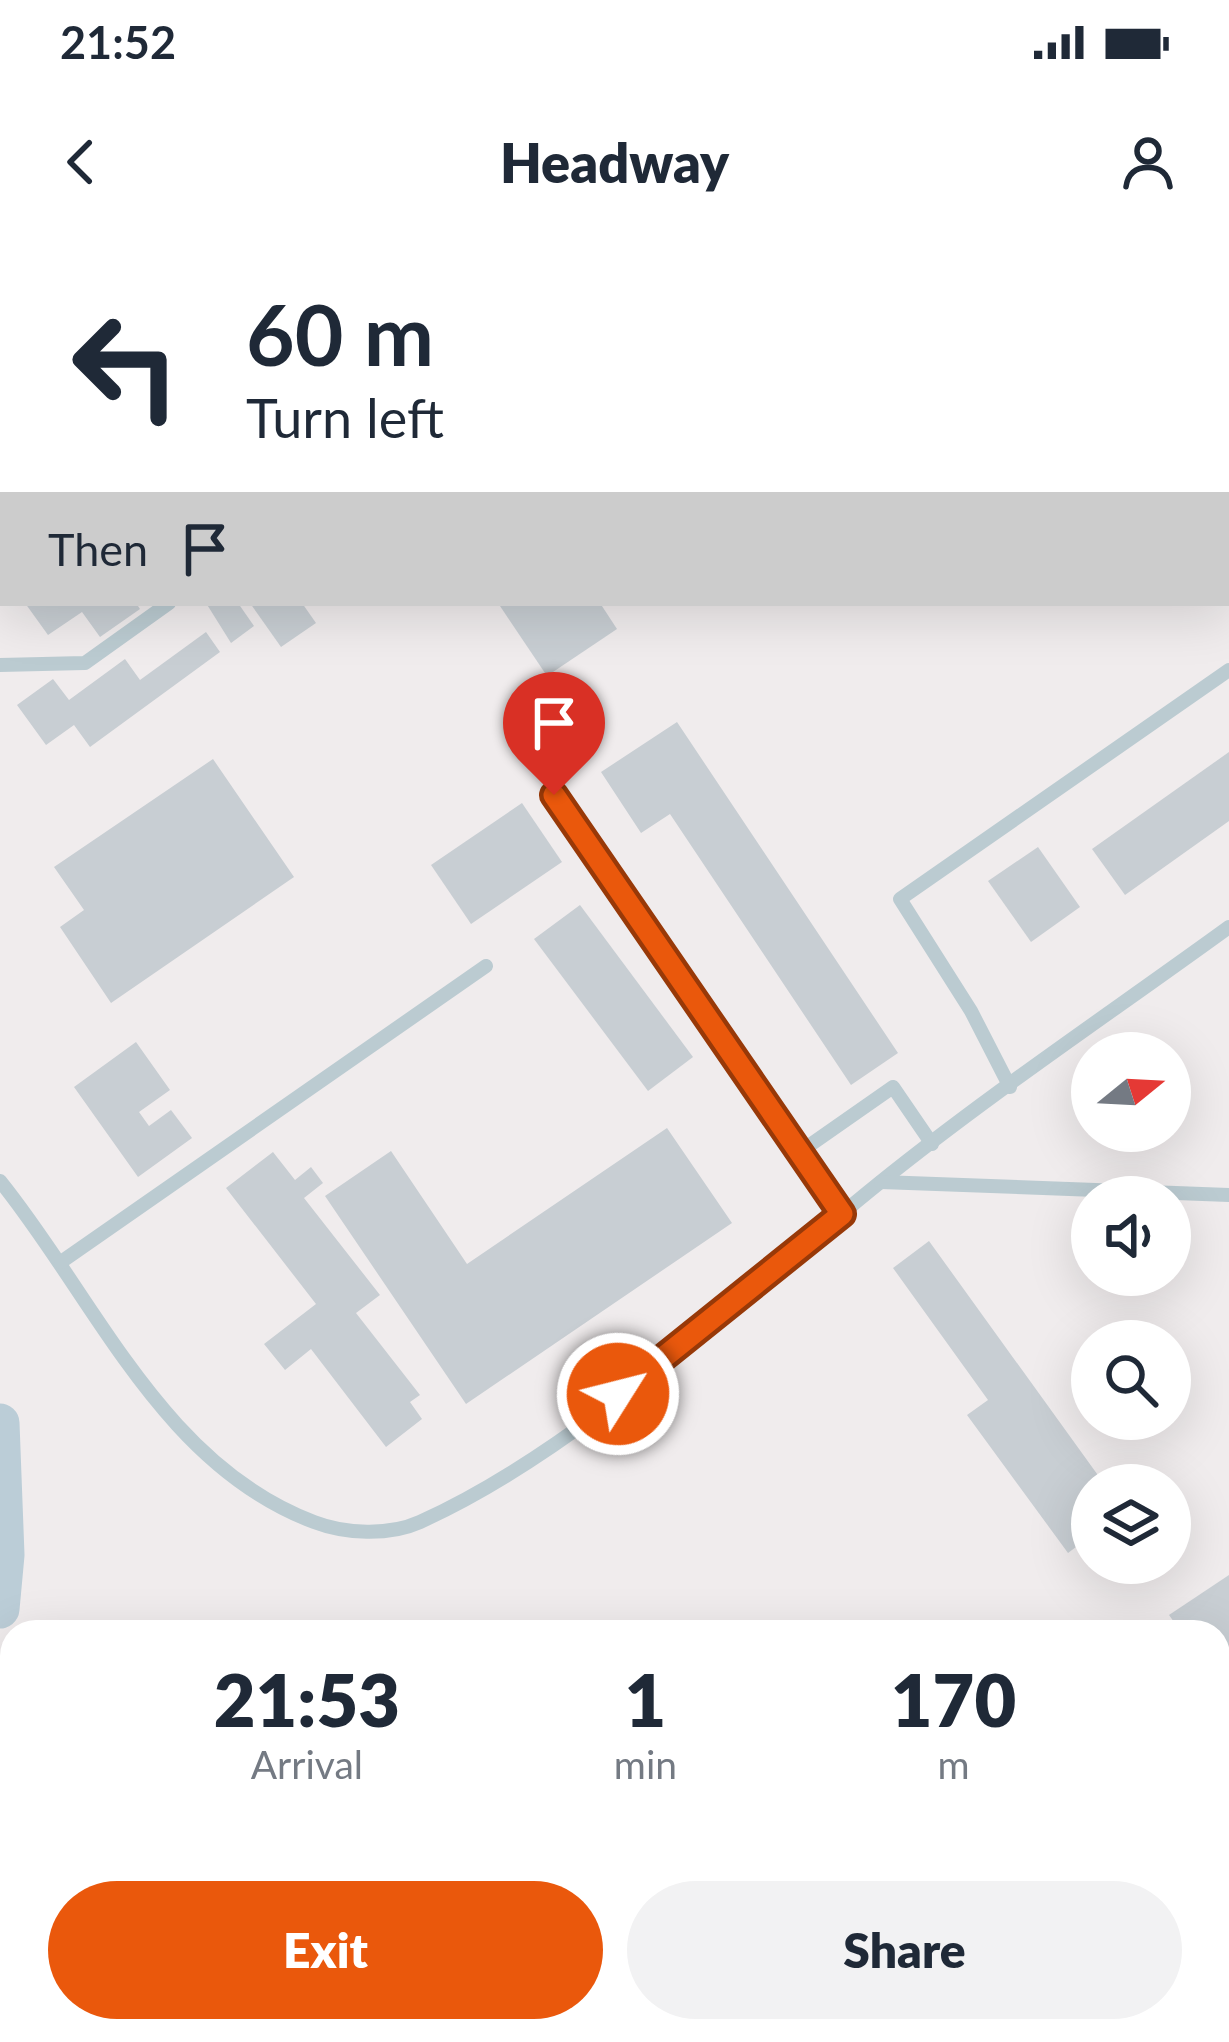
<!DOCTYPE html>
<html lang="en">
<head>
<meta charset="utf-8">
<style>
	:root { --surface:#fff; --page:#f2f2f3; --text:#1f2937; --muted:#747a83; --accent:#ea580c }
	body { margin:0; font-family:Lato,sans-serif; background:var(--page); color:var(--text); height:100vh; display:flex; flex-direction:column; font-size:45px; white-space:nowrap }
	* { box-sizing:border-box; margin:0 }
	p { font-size:39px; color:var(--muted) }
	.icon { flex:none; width:66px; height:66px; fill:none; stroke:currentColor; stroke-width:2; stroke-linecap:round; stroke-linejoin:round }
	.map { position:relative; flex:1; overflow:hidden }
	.sheet { position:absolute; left:0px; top:1380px; width:1230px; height:423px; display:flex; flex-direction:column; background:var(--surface); border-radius:36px 36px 0 0; box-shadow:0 12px 48px #0002 }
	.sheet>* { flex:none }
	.top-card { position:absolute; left:0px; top:0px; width:1230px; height:366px; box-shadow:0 12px 48px #0002; background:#fff; color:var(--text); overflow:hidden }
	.needle { width:78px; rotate:72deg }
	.controls { position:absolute; left:1071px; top:792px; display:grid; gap:24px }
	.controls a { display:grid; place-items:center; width:120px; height:120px; border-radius:50%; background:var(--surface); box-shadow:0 12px 48px #0002; font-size:60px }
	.pin { position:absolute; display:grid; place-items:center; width:102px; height:102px; color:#fff; margin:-123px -51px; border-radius:50% 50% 50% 0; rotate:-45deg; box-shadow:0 0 12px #0007 }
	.pin .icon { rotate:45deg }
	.me { position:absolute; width:132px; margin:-66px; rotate:54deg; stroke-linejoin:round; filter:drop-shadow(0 0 9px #0008) }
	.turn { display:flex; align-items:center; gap:42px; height:252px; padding:0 48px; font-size:54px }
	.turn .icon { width:156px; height:156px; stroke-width:2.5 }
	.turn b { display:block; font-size:84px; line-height:102px }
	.then { display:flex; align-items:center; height:114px; padding:0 48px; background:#0003; gap:24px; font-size:45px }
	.eta { display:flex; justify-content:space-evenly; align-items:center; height:204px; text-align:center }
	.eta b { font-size:72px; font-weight:800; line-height:84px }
	.primary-button { display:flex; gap:24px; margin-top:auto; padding:24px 48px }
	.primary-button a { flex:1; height:138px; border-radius:72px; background:var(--accent); color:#fff; font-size:48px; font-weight:800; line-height:138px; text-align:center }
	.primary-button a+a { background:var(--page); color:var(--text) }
	.status { display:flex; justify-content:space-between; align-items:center; height:84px; padding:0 60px; background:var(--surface); direction:ltr }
	.status svg { height:33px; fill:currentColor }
	header { display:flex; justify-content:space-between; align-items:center; height:156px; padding:0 48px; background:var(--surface); font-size:54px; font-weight:800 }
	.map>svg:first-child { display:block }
	.building { fill:#c8ced3 }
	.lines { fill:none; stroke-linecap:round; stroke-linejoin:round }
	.service { stroke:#bbcbd1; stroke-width:14 }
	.secondary { stroke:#bbcdd7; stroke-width:39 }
	.route-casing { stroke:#983908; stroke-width:30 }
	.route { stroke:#ea580c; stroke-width:21 }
</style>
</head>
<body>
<div class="status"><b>21:52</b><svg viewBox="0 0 49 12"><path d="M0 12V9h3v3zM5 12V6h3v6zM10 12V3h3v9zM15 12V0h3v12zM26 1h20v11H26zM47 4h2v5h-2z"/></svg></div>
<header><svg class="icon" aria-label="back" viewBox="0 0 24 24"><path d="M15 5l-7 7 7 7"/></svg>Headway<svg class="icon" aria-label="person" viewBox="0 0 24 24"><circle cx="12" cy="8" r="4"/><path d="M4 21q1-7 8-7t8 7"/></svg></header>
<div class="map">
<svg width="1229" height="1802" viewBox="0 0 1229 1802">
	<rect width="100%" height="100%" fill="#f0eced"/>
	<g class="building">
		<path d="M25 363H136L140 369 100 397 82 372 48 395Z"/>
		<path d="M206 363H238L254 386 231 403Z"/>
		<path d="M250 363H302L316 383 281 407Z"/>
		<path d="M498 363H600L617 389 547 436Z"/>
		<path d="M206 392 220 412 90 507 74 485 46 505 17 465 53 439 69 460 125 419 140 440Z"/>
		<path d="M677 482 898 813 851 845 670 574 641 593 601 532Z"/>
		<path d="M1229 512V581L1125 655 1092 609Z"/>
		<path d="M213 519 294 637 111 763 60 687 84 670 54 627Z"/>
		<path d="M522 563 562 622 471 684 431 625Z"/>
		<path d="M1038 607 1080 667 1031 702 988 641Z"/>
		<path d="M580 665 693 817 648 851 534 699Z"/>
		<path d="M136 802 170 850 139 872 149 886 171 870 192 898 138 937 74 847Z"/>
		<path d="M667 888 732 983 466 1164 325 956 391 911 467 1024Z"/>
		<path d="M273 912 295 940 311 927 323 943 304 958 380 1055 356 1073 420 1155 410 1162 422 1179 386 1207 311 1109 285 1130 264 1104 316 1064 226 948Z"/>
		<path d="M929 1001 1105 1245H1092V1295L1068 1313 967 1175 988 1160 893 1028Z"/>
		<path d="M1229 1335V1462L1218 1446V1392H1181L1169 1375Z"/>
	</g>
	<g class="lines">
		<g class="service">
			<path d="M0 425 85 423 169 363"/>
			<path d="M554 555 842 974"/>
			<path d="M1010 847 971 771 900 659 1229 430"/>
			<path d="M800 912 893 847 932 904"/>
			<path d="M0 941C96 1060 162 1225 314 1282 345 1294 389 1296 420 1282 582 1209 739 1056 878 944 991 853 1112 772 1229 687"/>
			<path d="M881 942 1229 955"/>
			<path d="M61 1022 486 726"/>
			<path d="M1218 1483 1229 1499"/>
		</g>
		<path class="secondary" d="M0 1183 5 1315 0 1369"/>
	</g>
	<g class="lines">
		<g class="route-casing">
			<path id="route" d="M554 555 842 974 618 1154"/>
		</g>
		<use href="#route" class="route"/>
	</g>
</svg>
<div class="controls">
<a><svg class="needle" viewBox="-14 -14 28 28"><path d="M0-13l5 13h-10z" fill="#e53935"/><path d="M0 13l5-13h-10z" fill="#747a83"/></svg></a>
<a><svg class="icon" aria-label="sound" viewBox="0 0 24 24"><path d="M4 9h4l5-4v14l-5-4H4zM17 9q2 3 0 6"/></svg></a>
<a><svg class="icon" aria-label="search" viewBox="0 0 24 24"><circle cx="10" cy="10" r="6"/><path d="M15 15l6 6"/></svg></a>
<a><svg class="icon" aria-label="layers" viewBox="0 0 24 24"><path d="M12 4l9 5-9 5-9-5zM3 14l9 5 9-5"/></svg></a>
</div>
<div class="pin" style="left:554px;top:555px;background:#d93025"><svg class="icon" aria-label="arrive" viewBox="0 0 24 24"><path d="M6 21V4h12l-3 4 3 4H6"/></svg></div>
<svg class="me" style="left:618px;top:1154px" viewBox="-20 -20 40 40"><circle r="17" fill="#ea580c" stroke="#fff" stroke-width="3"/><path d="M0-11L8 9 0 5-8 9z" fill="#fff"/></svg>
<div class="top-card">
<div class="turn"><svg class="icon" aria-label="left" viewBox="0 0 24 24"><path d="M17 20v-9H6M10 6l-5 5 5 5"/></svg><div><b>60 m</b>Turn left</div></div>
<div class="then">Then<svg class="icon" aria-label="arrive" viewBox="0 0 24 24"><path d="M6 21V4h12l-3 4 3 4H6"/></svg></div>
</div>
<section class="sheet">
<div class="eta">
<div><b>21:53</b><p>Arrival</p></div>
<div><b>1</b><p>min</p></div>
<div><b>170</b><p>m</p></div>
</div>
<div class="primary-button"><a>Exit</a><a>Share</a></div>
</section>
</div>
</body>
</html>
